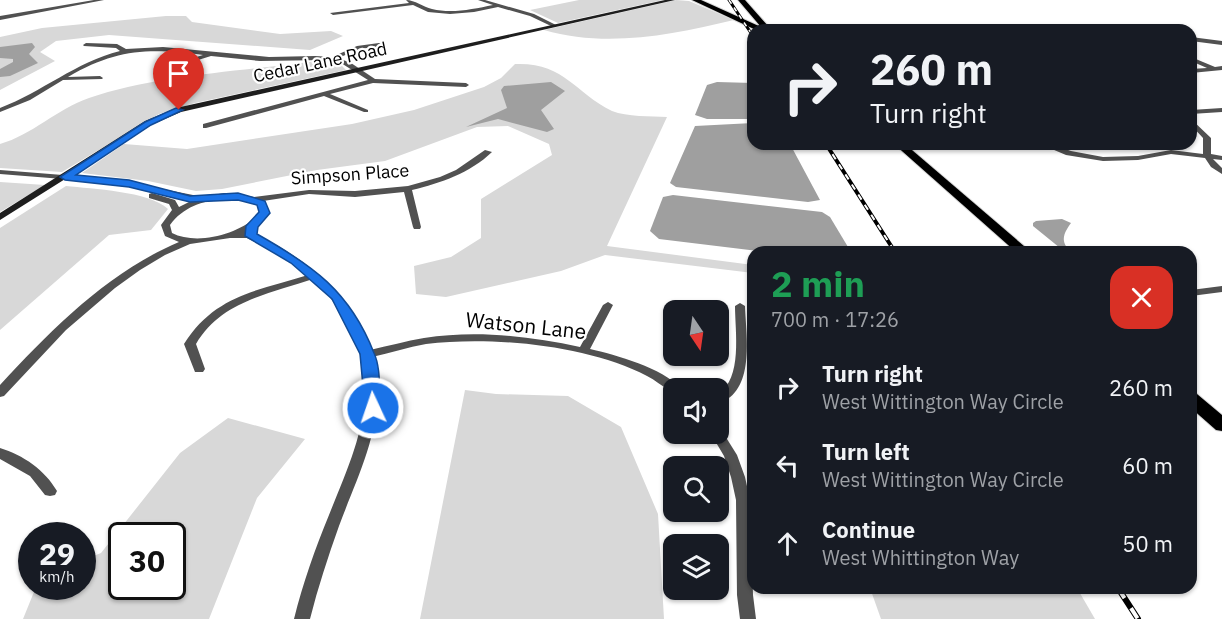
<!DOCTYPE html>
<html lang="en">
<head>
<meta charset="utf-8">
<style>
	:root { --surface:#171b24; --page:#242831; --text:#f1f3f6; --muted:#9ea1a6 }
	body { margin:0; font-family:"IBM Plex Sans",sans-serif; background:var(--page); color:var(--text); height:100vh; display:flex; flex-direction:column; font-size:22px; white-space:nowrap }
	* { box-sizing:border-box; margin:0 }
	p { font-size:20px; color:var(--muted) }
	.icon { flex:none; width:33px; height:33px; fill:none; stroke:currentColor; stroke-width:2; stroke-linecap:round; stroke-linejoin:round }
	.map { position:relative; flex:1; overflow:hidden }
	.panel { position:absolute; left:747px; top:246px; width:450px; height:348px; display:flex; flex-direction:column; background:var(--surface); border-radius:18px; box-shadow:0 2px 4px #0004 }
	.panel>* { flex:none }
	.guide { position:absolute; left:747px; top:24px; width:450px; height:126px; border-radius:18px; box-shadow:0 2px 4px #0004; background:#171b24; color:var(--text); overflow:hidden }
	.needle { width:39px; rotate:167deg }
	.controls { position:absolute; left:663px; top:300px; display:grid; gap:12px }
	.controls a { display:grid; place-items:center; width:66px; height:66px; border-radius:12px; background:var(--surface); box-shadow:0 2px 4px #0004; font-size:30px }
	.speed { position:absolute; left:18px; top:522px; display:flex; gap:12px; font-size:30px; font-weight:700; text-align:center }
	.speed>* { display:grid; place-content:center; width:78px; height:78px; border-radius:50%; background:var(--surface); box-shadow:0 2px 4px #0004; line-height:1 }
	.speed small { font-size:15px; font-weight:400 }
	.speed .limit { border:3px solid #111; border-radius:9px; background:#fff; color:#111 }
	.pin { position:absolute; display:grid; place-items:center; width:51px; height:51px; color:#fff; margin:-62px -26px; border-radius:50% 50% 50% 0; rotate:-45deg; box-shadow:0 0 6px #0007 }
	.pin .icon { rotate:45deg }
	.me { position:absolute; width:66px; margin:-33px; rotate:357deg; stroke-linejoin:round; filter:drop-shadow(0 0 4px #0008) }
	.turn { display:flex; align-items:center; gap:21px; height:126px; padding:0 24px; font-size:27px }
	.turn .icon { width:78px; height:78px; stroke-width:2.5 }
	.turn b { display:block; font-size:42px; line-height:51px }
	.round { display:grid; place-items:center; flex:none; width:63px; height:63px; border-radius:18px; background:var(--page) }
	.summary { display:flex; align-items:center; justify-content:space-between; height:102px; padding:0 24px }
	h1 { font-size:36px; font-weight:800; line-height:45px; color:#1e9e55 }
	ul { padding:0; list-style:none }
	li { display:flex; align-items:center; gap:18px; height:78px; padding:0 24px }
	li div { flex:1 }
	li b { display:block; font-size:22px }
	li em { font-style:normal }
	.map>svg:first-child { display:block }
	.green { fill:#d8d8d8; fill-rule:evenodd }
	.water { fill:#9f9f9f }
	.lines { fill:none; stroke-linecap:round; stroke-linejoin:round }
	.primary-casing { stroke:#dbdbdb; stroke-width:2 }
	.street { fill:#515151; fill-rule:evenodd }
	.secondary { fill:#1e1e1e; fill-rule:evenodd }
	.primary { fill:#000; fill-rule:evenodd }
	.rail-far2-casing { stroke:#000; stroke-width:3 }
	.rail-far1-casing { stroke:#000; stroke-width:4 }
	.rail-casing { stroke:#000; stroke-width:6 }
	.rail-far2 { stroke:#fff; stroke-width:1.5; stroke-dasharray:4.5; stroke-linecap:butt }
	.rail-far1 { stroke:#fff; stroke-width:2; stroke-dasharray:6; stroke-linecap:butt }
	.rail { stroke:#fff; stroke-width:4; stroke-dasharray:12; stroke-linecap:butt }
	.route { fill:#1a73e8; stroke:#114b97; stroke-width:1.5 }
	.labels { text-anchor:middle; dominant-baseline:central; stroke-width:4.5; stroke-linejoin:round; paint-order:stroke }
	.far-street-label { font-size:18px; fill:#000; stroke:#fff }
	.street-label { font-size:21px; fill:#000; stroke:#fff }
</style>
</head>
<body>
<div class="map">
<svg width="1222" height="619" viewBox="0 0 1222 619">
	<rect width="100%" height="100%" fill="#fff"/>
	<g class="green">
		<path d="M579 0H663L558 23 530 10Z"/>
		<path d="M676 0 689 1 734 20C672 35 606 48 544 30Z"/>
		<path d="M166 16H186L192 22 280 34 331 31 343 36 310 50 109 35 56 41 40 52 55 61 0 90V37L42 28Z"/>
		<path d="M324 60 340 64 346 70 195 103 159 114 62 172 0 168V144C32 135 57 109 89 98 159 74 250 71 324 60Z"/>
		<path d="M515 64C564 62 574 92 612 111 627 117 651 116 667 117L607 246 753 265V273L605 255 561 271 446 297 416 294 414 266 451 257 481 238V199L552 155 549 144 508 126 477 127 385 161 317 170 222 189 196 191 148 181 82 173 124 144 187 149 352 124 414 110 484 87 501 78Z"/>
		<path d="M0 182 45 185 0 212Z"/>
		<path d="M66 186C92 189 149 191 168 209L151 230 109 235 0 330V228Z"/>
		<path d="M465 390 496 394 568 396 621 427 658 514 664 619H420Z"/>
		<path d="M228 418 305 439 257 498 209 619H23L36 587 82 586 83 560 101 553 180 453ZM122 536H172V586H122Z"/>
		<path d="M870 588H1077L1095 619H881Z"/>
	</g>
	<g class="water">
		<path d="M32 43 35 47 29 54 38 63 10 76 0 77V69L13 62V59L0 58V47Z"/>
		<path d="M551 82 565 91 541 110 554 129 547 132 498 119 466 127 507 108 501 90 504 86Z"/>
		<path d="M717 82 753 83V119H707L695 115 707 85Z"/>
		<path d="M753 123V144H790L820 200 808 202 676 187 670 183 695 126Z"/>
		<path d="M673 195 822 212 830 217 851 252H767L659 239 650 231 663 197Z"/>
		<path d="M1062 219 1071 223C1063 234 1060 242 1071 252H1065L1033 226V223L1036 221Z"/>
	</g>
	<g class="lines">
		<g class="primary-casing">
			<g id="primary">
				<path d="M692 0H701L761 27 738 0H745L769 27 766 30H756Z"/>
				<path d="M894 144H905L1031 252H1016Z"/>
				<path d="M1191 392 1197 394 1222 415V431L1216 430 1191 408Z"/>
			</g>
		</g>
		<g class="street">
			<path d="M94 0H104L0 20V16Z"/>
			<path d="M406 0C415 0 423 7 432 9 452 14 473 9 493 5L478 0H485L534 14 556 25 551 26 530 16 498 7 474 12 450 14 428 12 413 5 333 15 330 13 409 3Z"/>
			<path d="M1106 28H1134L1137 30H1103Z"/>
			<path d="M1191 37 1222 41V45L1191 41Z"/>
			<path d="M86 43 117 44 126 49 163 47 269 57 315 56 332 57 357 46 379 43 381 44V46L360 49 338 58 351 63 375 79 466 83 469 85 466 87 373 83 330 94 368 110V112H364L324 96 206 128H203V124L368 80 341 63 324 60 260 61 211 56 182 65 179 63 180 62 203 55C148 48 116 49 68 77L100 76 103 78 102 79 63 80 30 100 0 112V108C42 92 76 62 120 51L116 48 84 46 83 45Z"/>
			<path d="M1191 57 1215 67 1222 66V70L1191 73V69L1207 68 1191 61Z"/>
			<path d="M1222 108V112L1191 114V110Z"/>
			<path d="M1191 119 1211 138V154L1222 156V160L1213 159 1222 168V174L1211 167 1205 158 1171 154 1138 160 1103 161 1066 155 1040 144H1051L1071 151 1103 157 1138 156 1171 150 1203 154V138L1191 125Z"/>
			<path d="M485 150 492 152C470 173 441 183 412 190L421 227 420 229H414L413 227 404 192 355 197 309 194 263 201 268 213 258 226 246 232C259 235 269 241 280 247 320 271 356 304 370 350 388 346 406 341 424 338 476 330 529 336 580 347L603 305 608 302 613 305 590 349C616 355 663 368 680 388H674V392L670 391C662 386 655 380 647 376 587 345 492 336 426 344 408 347 390 353 372 357 390 415 359 472 339 526 328 557 318 587 310 619H294C303 583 315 549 329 515 354 452 382 397 351 331 341 311 329 294 313 279 269 294 221 301 196 344L205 369 203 372H195L184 344C215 295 257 291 308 275L284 257 247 238H230L190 244 165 255 140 270 115 288 66 330 4 396 0 397V385C52 329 108 272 179 242L165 236 161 225 172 210 169 204 149 198V194L152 193 175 200 179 207 193 200 113 183 0 174V170L113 179 203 197 224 193 238 194 254 197 309 190 355 191 408 186 440 177 456 170ZM224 199H238L257 204 260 213C242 234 197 246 172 233L170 225C183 207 202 201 224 199Z"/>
			<path d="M1222 286V292L1191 296V290Z"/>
			<path d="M740 303 745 306C746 337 756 391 718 404V394C743 378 735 332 735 306Z"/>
			<path d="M718 430 722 431 737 455 745 477 750 500 753 595 756 619H740L737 595 736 500 731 477 724 456 711 434H718Z"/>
			<path d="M0 448C23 455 45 470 57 491L55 495 50 496 45 495 30 476 0 459Z"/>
		</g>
		<path class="secondary" d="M665 0H675L181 112 151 125 0 220V213L145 121 176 108Z"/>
		<use href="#primary" class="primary"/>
		<g class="rail-far2-casing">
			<path id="rail-far2" d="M729 0 753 36"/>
		</g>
		<g class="rail-far1-casing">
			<path id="rail-far1" d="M826 144 895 252"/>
		</g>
		<g class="rail-casing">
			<path id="rail" d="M1118 588 1138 619"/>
		</g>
		<use href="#rail-far2" class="rail-far2"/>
		<use href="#rail-far1" class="rail-far1"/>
		<use href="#rail" class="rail"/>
	</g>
	<path class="route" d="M176 108 183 110 151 125 76 175 129 180 190 196 238 193 265 201 270 213 258 227 257 234C312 265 350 291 374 353 381 368 379 391 381 408L379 412 373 413 365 408 360 354 332 299 291 263 245 236 246 226 259 212 257 205 238 200 190 202 129 187 65 180 60 177 145 122Z"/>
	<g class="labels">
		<g class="far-street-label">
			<text transform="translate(320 62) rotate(-12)">Cedar Lane Road</text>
			<text transform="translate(350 174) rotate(-4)">Simpson Place</text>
		</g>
		<g class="street-label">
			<text transform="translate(526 325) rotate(6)">Watson Lane</text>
		</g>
	</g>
</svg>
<div class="controls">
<a><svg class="needle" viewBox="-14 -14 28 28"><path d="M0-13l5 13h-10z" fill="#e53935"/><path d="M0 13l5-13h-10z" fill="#9ea1a6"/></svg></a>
<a><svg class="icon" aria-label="sound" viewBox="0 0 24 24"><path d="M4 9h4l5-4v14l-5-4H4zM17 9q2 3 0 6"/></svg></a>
<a><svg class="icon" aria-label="search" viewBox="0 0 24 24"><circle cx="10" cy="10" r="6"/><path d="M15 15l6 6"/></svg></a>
<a><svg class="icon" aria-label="layers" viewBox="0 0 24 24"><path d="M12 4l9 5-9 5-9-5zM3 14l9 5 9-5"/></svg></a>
</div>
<div class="speed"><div>29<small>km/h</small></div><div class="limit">30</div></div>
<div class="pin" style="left:179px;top:110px;background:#d93025"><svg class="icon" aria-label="arrive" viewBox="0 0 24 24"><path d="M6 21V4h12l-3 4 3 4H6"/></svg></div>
<svg class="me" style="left:373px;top:408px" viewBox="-20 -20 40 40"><circle r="17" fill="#1a73e8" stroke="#fff" stroke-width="3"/><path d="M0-11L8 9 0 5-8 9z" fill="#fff"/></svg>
<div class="guide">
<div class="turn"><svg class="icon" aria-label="right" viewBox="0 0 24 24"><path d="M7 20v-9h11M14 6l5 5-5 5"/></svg><div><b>260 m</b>Turn right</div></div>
</div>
<section class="panel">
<div class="summary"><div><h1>2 min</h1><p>700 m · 17:26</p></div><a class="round" style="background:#d93025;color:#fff"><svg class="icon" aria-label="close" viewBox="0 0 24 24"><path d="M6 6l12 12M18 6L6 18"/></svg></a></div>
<ul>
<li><svg class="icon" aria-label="right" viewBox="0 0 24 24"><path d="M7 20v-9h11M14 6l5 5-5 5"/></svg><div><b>Turn right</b><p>West Wittington Way Circle</p></div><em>260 m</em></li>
<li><svg class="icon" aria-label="left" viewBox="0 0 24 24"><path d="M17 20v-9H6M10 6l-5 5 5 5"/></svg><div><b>Turn left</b><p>West Wittington Way Circle</p></div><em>60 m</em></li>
<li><svg class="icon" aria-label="ahead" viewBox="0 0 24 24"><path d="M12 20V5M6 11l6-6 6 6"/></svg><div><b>Continue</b><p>West Whittington Way</p></div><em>50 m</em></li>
</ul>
</section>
</div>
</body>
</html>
